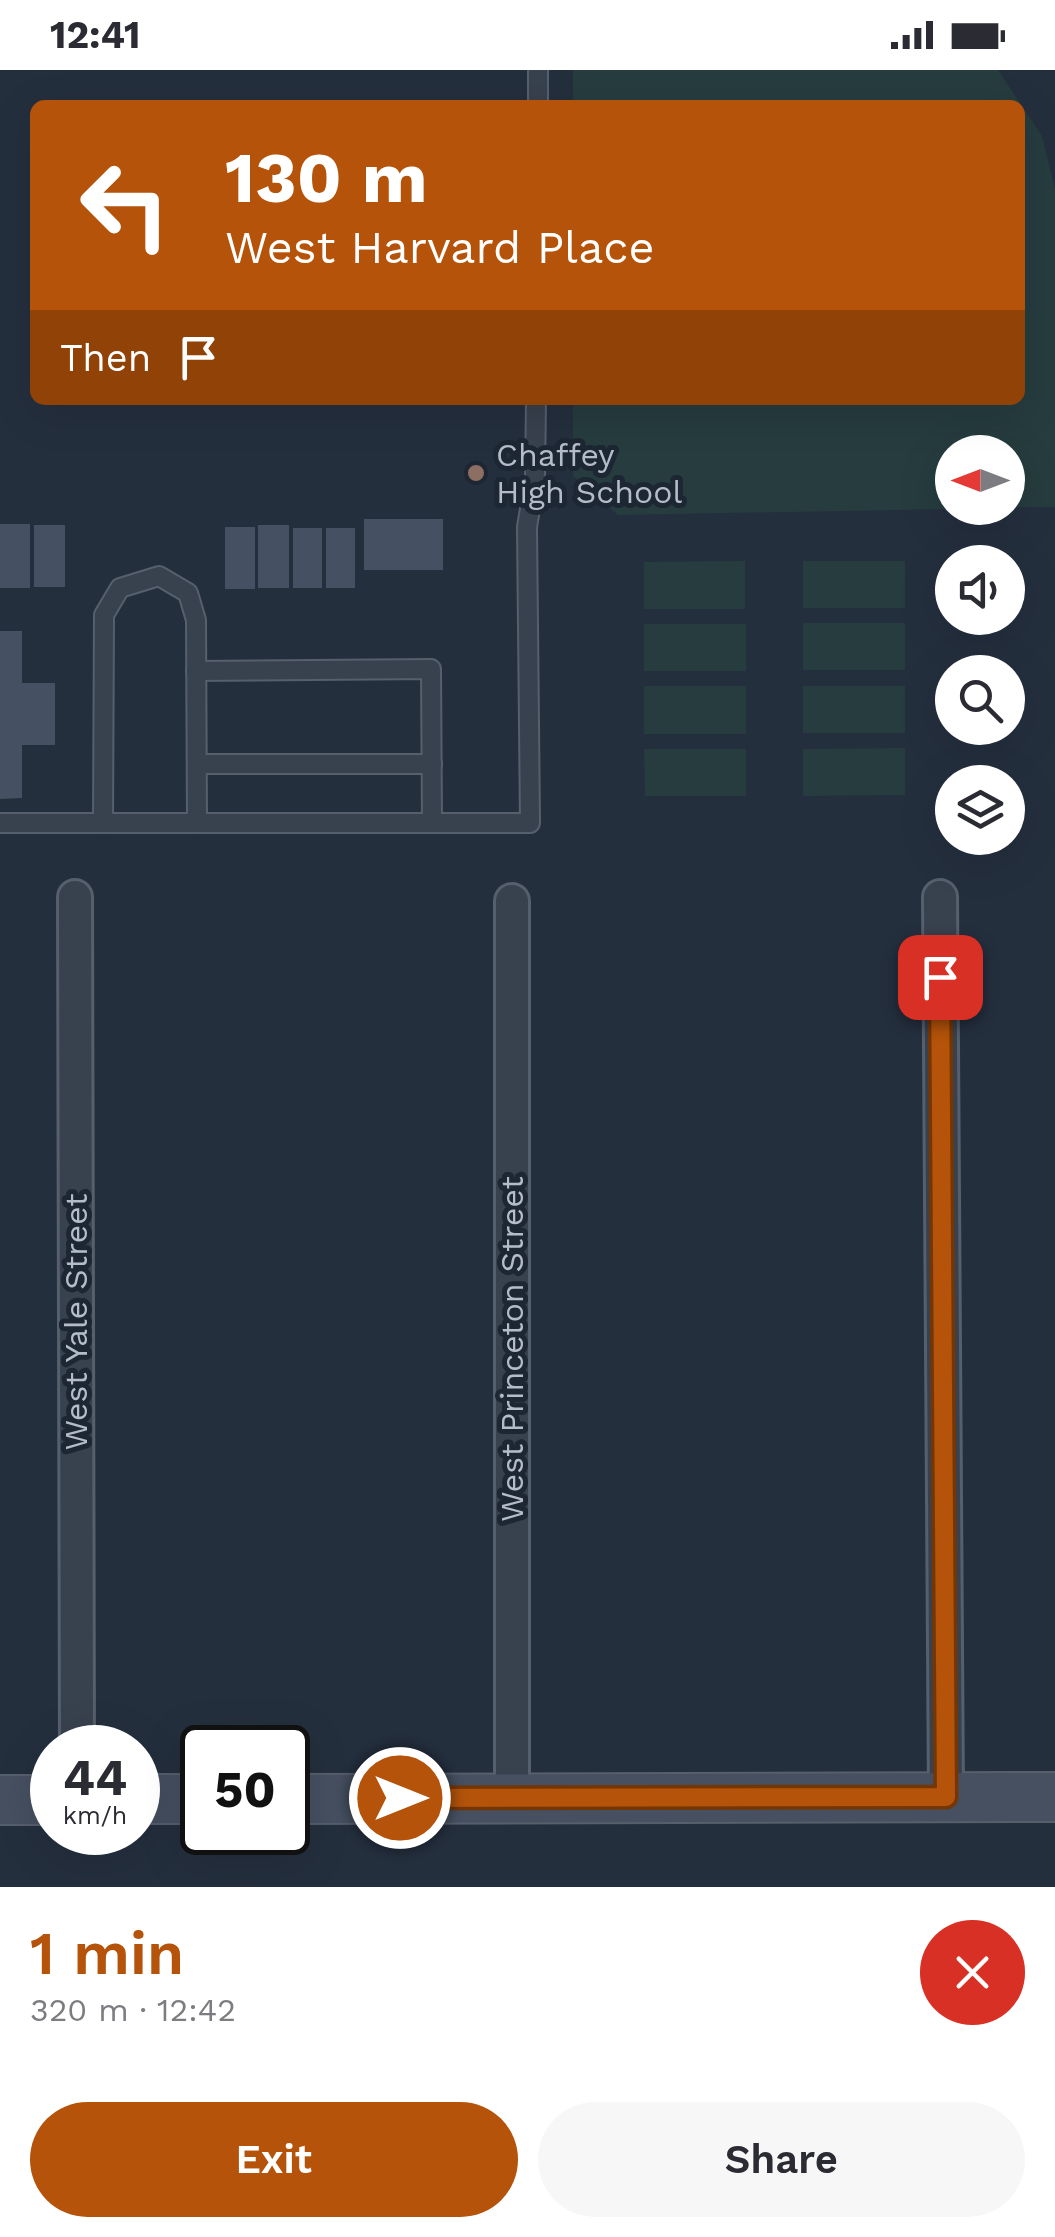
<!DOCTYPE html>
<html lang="en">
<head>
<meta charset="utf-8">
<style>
	:root { --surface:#fff; --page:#f7f7f7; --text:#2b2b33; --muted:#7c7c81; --accent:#b45309 }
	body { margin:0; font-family:"Work Sans",sans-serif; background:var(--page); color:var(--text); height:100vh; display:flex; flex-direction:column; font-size:38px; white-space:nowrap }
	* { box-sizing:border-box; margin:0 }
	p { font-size:32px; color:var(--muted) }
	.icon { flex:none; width:55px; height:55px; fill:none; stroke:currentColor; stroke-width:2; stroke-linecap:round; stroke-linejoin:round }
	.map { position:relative; height:1817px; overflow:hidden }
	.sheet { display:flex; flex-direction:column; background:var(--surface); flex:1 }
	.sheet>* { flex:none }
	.guide { position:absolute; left:30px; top:30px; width:995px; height:305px; border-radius:15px; box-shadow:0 10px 40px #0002; background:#b45309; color:#fff; overflow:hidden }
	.needle { width:65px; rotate:270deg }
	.buttons { position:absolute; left:935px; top:365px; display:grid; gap:20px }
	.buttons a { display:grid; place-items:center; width:90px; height:90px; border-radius:50%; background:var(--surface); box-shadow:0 10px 40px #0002; font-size:50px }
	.speed { position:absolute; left:30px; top:1655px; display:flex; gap:20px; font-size:50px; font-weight:700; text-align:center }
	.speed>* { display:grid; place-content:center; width:130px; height:130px; border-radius:50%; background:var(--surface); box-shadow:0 10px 40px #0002; line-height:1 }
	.speed small { font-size:25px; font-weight:400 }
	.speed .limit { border:5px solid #111; border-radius:15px; background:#fff; color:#111 }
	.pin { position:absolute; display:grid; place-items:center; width:85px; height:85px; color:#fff; margin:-42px; border-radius:20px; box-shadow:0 5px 15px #0006 }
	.me { position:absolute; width:110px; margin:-55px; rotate:90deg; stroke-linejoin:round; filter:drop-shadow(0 0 8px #0008) }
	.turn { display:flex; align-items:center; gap:35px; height:210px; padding:0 30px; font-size:45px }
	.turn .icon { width:130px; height:130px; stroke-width:2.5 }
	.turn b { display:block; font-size:70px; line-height:85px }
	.then { display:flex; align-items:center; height:95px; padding:0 30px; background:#0003; gap:20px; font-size:38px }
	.round { display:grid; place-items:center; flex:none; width:105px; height:105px; border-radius:52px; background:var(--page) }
	.head { display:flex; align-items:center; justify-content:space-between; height:170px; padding:0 30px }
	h1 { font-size:60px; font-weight:600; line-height:75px; color:var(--accent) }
	.primary-button { display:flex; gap:20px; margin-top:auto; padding:20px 30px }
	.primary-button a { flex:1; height:115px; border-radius:60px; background:var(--accent); color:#fff; font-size:40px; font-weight:600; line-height:115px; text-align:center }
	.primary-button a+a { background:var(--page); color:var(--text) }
	.status { display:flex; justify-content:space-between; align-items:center; height:70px; padding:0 50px; background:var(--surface); direction:ltr }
	.status svg { height:28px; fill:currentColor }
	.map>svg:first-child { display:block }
	.green { fill:#263c3f }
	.building { fill:#455162 }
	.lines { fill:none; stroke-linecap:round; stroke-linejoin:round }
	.service-casing { stroke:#565f6c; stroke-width:22 }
	.minor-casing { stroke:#565f6c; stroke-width:38 }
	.secondary-casing { stroke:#565f6c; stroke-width:52 }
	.service { stroke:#38414e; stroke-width:18 }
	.minor { stroke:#38414e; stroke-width:32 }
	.secondary { stroke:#465061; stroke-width:48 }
	.route-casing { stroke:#753606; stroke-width:25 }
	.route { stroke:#b45309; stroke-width:18 }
	.education-dot { fill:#8d6e63; stroke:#1d2633; stroke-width:4 }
	.labels { text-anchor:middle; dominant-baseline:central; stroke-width:10; stroke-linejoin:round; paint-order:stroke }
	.poi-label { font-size:32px; fill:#b4bcc9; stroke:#1d2633; text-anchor:start }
	.street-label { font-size:32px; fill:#b4bcc9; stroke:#1d2633 }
</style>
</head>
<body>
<div class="status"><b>12:41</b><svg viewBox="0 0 49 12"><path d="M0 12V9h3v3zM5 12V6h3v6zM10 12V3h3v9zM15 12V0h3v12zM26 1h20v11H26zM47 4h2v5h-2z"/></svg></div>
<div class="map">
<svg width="1055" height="1817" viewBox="0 0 1055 1817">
	<rect width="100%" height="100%" fill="#242f3e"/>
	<g class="green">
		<path d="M573 0H998L1042 66 1055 118V437H1008V382H952V438H1006L618 445 573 406V330H1020V35H573Z"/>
		<path d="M745 491V539H644V492Z"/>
		<rect x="803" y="491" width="102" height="47"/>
		<rect x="803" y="553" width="102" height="47"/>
		<rect x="644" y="554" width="102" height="47"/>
		<rect x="644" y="616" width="102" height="48"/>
		<rect x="803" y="616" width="102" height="47"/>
		<path d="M905 678V725L803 726V679Z"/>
		<path d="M644 679H746V726H645Z"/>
	</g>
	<g class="building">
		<rect x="364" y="449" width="79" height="51"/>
		<rect x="0" y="454" width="30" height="64"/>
		<rect x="34" y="455" width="31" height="62"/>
		<rect x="258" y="455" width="31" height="63"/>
		<rect x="225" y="457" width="30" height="62"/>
		<rect x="293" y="458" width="29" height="60"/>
		<rect x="326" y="458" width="29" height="60"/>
		<path d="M0 561H22V613H55V675H22V728L0 729Z"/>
	</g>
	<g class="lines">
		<g class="service-casing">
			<g id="service">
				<path d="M538 35V0"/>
				<path d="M196 601 431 599 432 753"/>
				<path d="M197 694H432"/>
				<path d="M0 753H530L527 457 535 409 536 330"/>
				<path d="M103 753 104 545 120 518 159 506 188 523 196 550 197 753"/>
			</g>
		</g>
		<g class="minor-casing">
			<g id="minor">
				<path d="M75 827 77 1678"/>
				<path d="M940 827 946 1727"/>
				<path d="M512 831V1727"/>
			</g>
		</g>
		<g class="secondary-casing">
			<g id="secondary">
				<path d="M138 1729H202"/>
				<path d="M288 1729 1055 1727"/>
				<path d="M0 1730H52"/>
			</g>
		</g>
		<use href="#service" class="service"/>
		<use href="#minor" class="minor"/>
		<use href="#secondary" class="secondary"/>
	</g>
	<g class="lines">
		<g class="route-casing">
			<path id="route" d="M400 1728 946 1727 940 907"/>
		</g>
		<use href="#route" class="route"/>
	</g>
	<circle class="education-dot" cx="476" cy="403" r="10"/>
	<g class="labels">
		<g class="poi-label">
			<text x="496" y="385">Chaffey<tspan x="496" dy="37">High School</tspan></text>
		</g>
		<g class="street-label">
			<text transform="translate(76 1252) rotate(-90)">West Yale Street</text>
			<text transform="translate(512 1279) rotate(-90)">West Princeton Street</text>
		</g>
	</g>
</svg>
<div class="buttons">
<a><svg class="needle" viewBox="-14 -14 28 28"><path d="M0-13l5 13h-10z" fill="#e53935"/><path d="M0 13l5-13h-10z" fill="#7c7c81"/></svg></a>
<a><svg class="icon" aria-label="sound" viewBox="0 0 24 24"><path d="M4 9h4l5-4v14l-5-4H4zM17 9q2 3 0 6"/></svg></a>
<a><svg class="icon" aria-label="search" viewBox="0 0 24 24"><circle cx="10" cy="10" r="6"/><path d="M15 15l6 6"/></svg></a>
<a><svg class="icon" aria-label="layers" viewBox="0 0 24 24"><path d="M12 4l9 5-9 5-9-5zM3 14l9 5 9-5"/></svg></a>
</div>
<div class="speed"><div>44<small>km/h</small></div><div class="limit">50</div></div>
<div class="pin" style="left:940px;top:907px;background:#d93025"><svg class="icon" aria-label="arrive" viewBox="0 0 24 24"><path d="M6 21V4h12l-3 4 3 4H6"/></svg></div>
<svg class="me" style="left:400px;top:1728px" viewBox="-20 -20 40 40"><circle r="17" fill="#b45309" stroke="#fff" stroke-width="3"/><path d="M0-11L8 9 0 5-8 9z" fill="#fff"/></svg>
<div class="guide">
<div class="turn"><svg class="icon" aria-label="left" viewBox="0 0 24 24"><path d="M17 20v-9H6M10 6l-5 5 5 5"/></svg><div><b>130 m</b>West Harvard Place</div></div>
<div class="then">Then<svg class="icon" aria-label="arrive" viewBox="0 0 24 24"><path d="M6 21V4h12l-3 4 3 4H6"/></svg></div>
</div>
</div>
<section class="sheet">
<div class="head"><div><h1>1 min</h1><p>320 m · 12:42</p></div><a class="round" style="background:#d93025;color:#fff"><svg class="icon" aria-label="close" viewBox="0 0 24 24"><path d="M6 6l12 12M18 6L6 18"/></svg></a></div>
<div class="primary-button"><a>Exit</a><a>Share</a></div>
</section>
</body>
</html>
